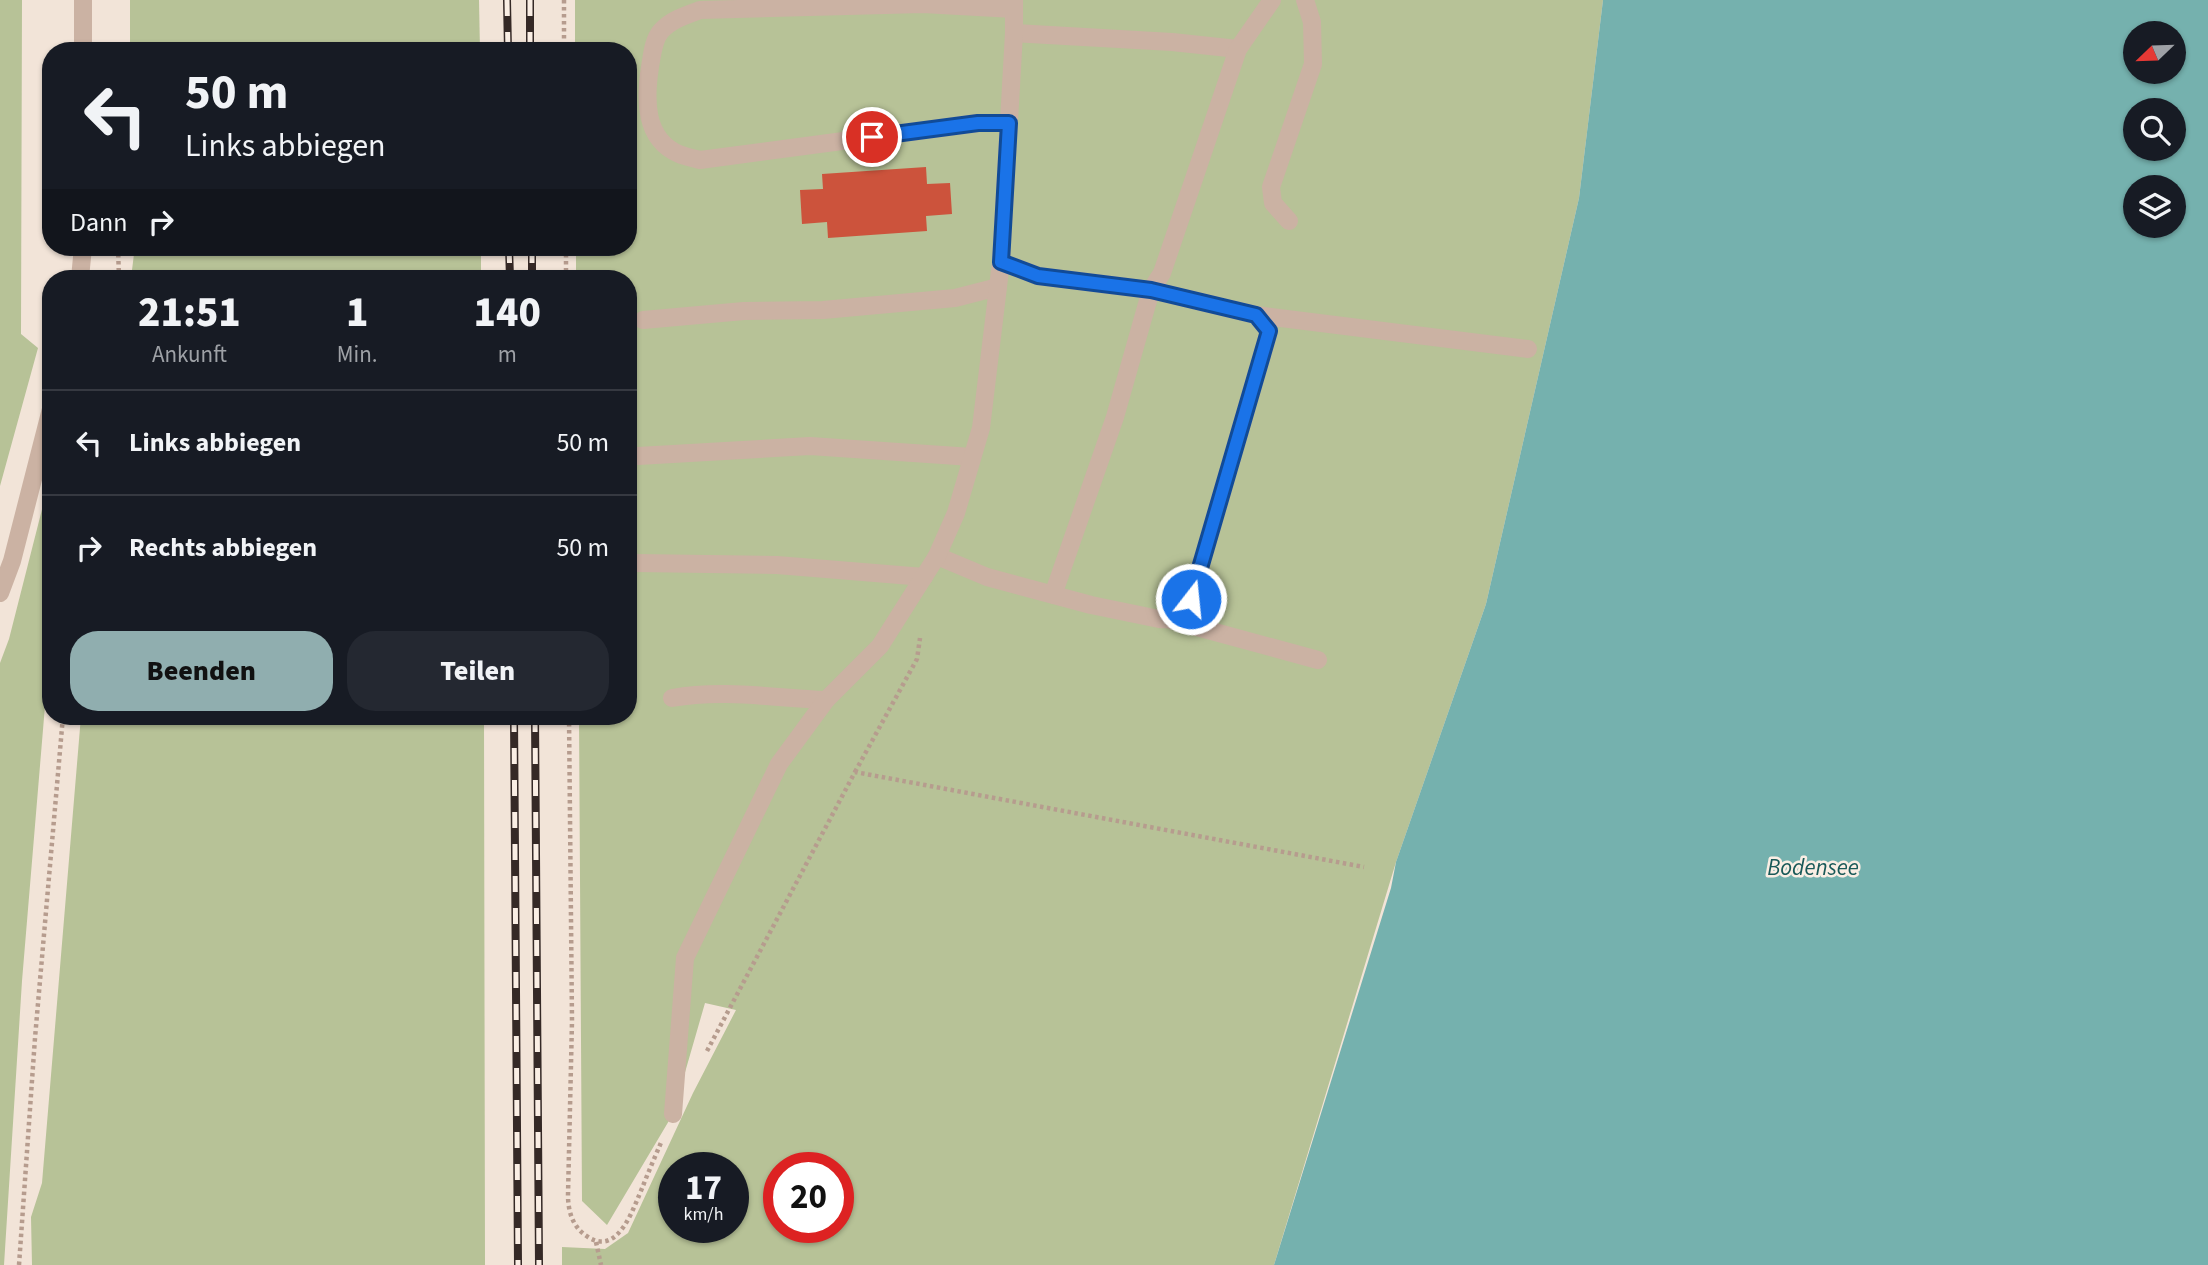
<!DOCTYPE html>
<html lang="de">
<head>
<meta charset="utf-8">
<style>
	:root { --surface:#171b24; --page:#242831; --text:#f1f3f6; --muted:#9ea1a6; --line:#363941; --accent:#90aeaf }
	body { margin:0; font-family:"Source Sans 3",sans-serif; background:var(--page); color:var(--text); height:100vh; display:flex; flex-direction:column; font-size:26px; white-space:nowrap }
	* { box-sizing:border-box; margin:0 }
	p { font-size:23px; color:var(--muted) }
	.icon { flex:none; width:38px; height:38px; fill:none; stroke:currentColor; stroke-width:2; stroke-linecap:round; stroke-linejoin:round }
	.map { position:relative; flex:1; overflow:hidden }
	.panel { position:absolute; left:42px; top:270px; width:595px; height:455px; display:flex; flex-direction:column; background:var(--surface); border-radius:28px; box-shadow:0 2px 5px #0004 }
	.panel>* { flex:none }
	.banner { position:absolute; left:42px; top:42px; width:595px; height:214px; border-radius:28px; box-shadow:0 2px 5px #0004; background:#171b24; color:var(--text); overflow:hidden }
	.needle { width:46px; rotate:247deg }
	.tools { position:absolute; left:2123px; top:21px; display:grid; gap:14px }
	.tools a { display:grid; place-items:center; width:63px; height:63px; border-radius:50%; background:var(--surface); box-shadow:0 2px 5px #0004; font-size:35px }
	.speed { position:absolute; left:658px; top:1152px; display:flex; gap:14px; font-size:35px; font-weight:700; text-align:center }
	.speed>* { display:grid; place-content:center; width:91px; height:91px; border-radius:50%; background:var(--surface); box-shadow:0 2px 5px #0004; line-height:1 }
	.speed small { font-size:18px; font-weight:400 }
	.speed .limit { border:10px solid #d22; background:#fff; color:#111 }
	.pin { position:absolute; display:grid; place-items:center; width:60px; height:60px; color:#fff; margin:-30px; border:4px solid #fff; border-radius:50%; box-shadow:0 2px 7px #0007 }
	.me { position:absolute; width:77px; margin:-38px; rotate:16deg; stroke-linejoin:round; filter:drop-shadow(0 0 5px #0008) }
	.turn { display:flex; align-items:center; gap:24px; height:147px; padding:0 28px; font-size:32px }
	.turn .icon { width:91px; height:91px; stroke-width:2.5 }
	.turn b { display:block; font-size:49px; line-height:60px }
	.then { display:flex; align-items:center; height:66px; padding:0 28px; background:#0003; gap:14px; font-size:26px }
	.eta { display:flex; justify-content:space-evenly; align-items:center; height:119px; text-align:center }
	.eta b { font-size:42px; font-weight:800; line-height:49px }
	.primary-button { display:flex; gap:14px; margin-top:auto; padding:14px 28px }
	.primary-button a { flex:1; height:80px; border-radius:28px; background:var(--accent); color:#111; font-size:28px; font-weight:800; line-height:80px; text-align:center }
	.primary-button a+a { background:var(--page); color:var(--text) }
	ul { padding:0; list-style:none }
	li { display:flex; align-items:center; gap:21px; height:105px; padding:0 28px; border-top:2px solid var(--line) }
	li div { flex:1 }
	li b { display:block; font-size:26px }
	li em { font-style:normal }
	.map>svg:first-child { display:block }
	.green { fill:#b7c297; fill-rule:evenodd }
	.water { fill:#75b1ae; fill-rule:evenodd }
	.building { fill:#cc533c }
	.lines { fill:none; stroke-linecap:round; stroke-linejoin:round }
	.path { stroke:#b69c8e; stroke-width:4.5; stroke-dasharray:3.5 3.5; stroke-linecap:butt }
	.service { stroke:#cbb2a3; stroke-width:18 }
	.rail-casing { stroke:#352926; stroke-width:8 }
	.rail { stroke:#faeee4; stroke-width:5; stroke-dasharray:16; stroke-linecap:butt }
	.route-casing { stroke:#114b97; stroke-width:18 }
	.route { stroke:#1a73e8; stroke-width:12 }
	.labels { text-anchor:middle; dominant-baseline:central; stroke-width:5; stroke-linejoin:round; paint-order:stroke }
	.water-label { font-size:23px; font-style:italic; fill:#195958; stroke:#faeee4 }
</style>
</head>
<body>
<div class="map">
<svg width="2208" height="1265" viewBox="0 0 2208 1265">
	<rect width="100%" height="100%" fill="#f2e4d8"/>
	<g class="green">
		<path d="M0 0H22L21 334 38 348 0 486Z"/>
		<path d="M130 0H479L480 51H130Z"/>
		<path d="M575 0H1603L1579 198 1486 604 1396 862 1274 1265H562V1247L605 1249 628 1233 693 1093 736 1010 705 1003 673 1114 607 1225 582 1201 579 716H628V278H576V247H628V51H575ZM674 1167H733V1227H674ZM779 1167H838V1227H779Z"/>
		<path d="M131 247H481V278H131L134 254Z"/>
		<path d="M51 474V634L22 981 4 1265H0V663L9 639Z"/>
		<path d="M81 716H484L485 1265H32L31 1217 42 1183Z"/>
	</g>
	<path class="water" d="M1603 0H2208V1265H1274L1391 888 1396 862 1486 604 1579 198ZM2135 33H2174V72H2135ZM2135 110H2174V149H2135ZM2135 187H2174V226H2135Z"/>
	<path class="building" d="M926 167 927 184 950 183 952 214 926 216 927 231 828 238 827 222 802 224 800 190 823 189 822 174Z"/>
	<g class="lines">
		<g class="path">
			<path d="M564 0V51"/>
			<path d="M118 247 119 278"/>
			<path d="M566 247V278"/>
			<path d="M569 716 572 1021 568 1195C568 1212 573 1228 588 1237 619 1257 634 1206 643 1186 649 1170 656 1155 662 1140"/>
			<path d="M855 772 917 659 920 638"/>
			<path d="M707 1051 855 772 1364 867"/>
			<path d="M596 1242 601 1265"/>
			<path d="M19 1265 35 1038 63 716"/>
		</g>
		<g class="service">
			<path d="M83 0V51"/>
			<path d="M1014 33 1172 42 1238 49"/>
			<path d="M1009 123H978L700 160C693 158 686 157 679 154 644 139 645 99 650 67 652 56 653 40 661 31 671 20 686 15 700 10L923 4 1014 9"/>
			<path d="M1289 221 1273 203 1271 187 1313 64 1312 22 1305 0"/>
			<path d="M1001 262 1038 276 1151 290 1162 273 1238 49 1272 0"/>
			<path d="M80 278 83 247"/>
			<path d="M1256 315 1528 349"/>
			<path d="M643 320 744 311 823 310 955 298 998 287"/>
			<path d="M638 456 810 446 972 457"/>
			<path d="M937 556 987 577 1091 605 1159 619C1178 621 1185 616 1191 599L1269 331 1256 315 1151 290 1115 417 1053 595"/>
			<path d="M634 563 777 565 924 577"/>
			<path d="M0 593 12 561 51 409"/>
			<path d="M1171 620 1318 660"/>
			<path d="M672 698C723 689 774 698 826 700"/>
			<path d="M673 1114 685 958 779 764 826 700 880 646 937 556 956 513 981 428 1001 262 1014 33V0"/>
		</g>
		<g class="rail-casing">
			<g id="rail">
				<path d="M507 0 508 51"/>
				<path d="M530 0V51"/>
				<path d="M509 247 510 278"/>
				<path d="M532 247V278"/>
				<path d="M514 716 518 1265"/>
				<path d="M535 716 539 1265"/>
			</g>
		</g>
		<use href="#rail" class="rail"/>
	</g>
	<g class="lines">
		<g class="route-casing">
			<path id="route" d="M872 137 978 123H1009L1001 262 1038 276 1151 290 1256 315 1269 331 1191 599"/>
		</g>
		<use href="#route" class="route"/>
	</g>
	<g class="labels">
		<g class="water-label">
			<text x="1813" y="867">Bodensee</text>
		</g>
	</g>
</svg>
<div class="tools">
<a><svg class="needle" viewBox="-14 -14 28 28"><path d="M0-13l5 13h-10z" fill="#e53935"/><path d="M0 13l5-13h-10z" fill="#9ea1a6"/></svg></a>
<a><svg class="icon" aria-label="search" viewBox="0 0 24 24"><circle cx="10" cy="10" r="6"/><path d="M15 15l6 6"/></svg></a>
<a><svg class="icon" aria-label="layers" viewBox="0 0 24 24"><path d="M12 4l9 5-9 5-9-5zM3 14l9 5 9-5"/></svg></a>
</div>
<div class="speed"><div>17<small>km/h</small></div><div class="limit">20</div></div>
<div class="pin" style="left:872px;top:137px;background:#d93025"><svg class="icon" aria-label="arrive" viewBox="0 0 24 24"><path d="M6 21V4h12l-3 4 3 4H6"/></svg></div>
<svg class="me" style="left:1191px;top:599px" viewBox="-20 -20 40 40"><circle r="17" fill="#1a73e8" stroke="#fff" stroke-width="3"/><path d="M0-11L8 9 0 5-8 9z" fill="#fff"/></svg>
<div class="banner">
<div class="turn"><svg class="icon" aria-label="left" viewBox="0 0 24 24"><path d="M17 20v-9H6M10 6l-5 5 5 5"/></svg><div><b>50 m</b>Links abbiegen</div></div>
<div class="then">Dann<svg class="icon" aria-label="right" viewBox="0 0 24 24"><path d="M7 20v-9h11M14 6l5 5-5 5"/></svg></div>
</div>
<section class="panel">
<div class="eta">
<div><b>21:51</b><p>Ankunft</p></div>
<div><b>1</b><p>Min.</p></div>
<div><b>140</b><p>m</p></div>
</div>
<ul>
<li><svg class="icon" aria-label="left" viewBox="0 0 24 24"><path d="M17 20v-9H6M10 6l-5 5 5 5"/></svg><div><b>Links abbiegen</b></div><em>50 m</em></li>
<li><svg class="icon" aria-label="right" viewBox="0 0 24 24"><path d="M7 20v-9h11M14 6l5 5-5 5"/></svg><div><b>Rechts abbiegen</b></div><em>50 m</em></li>
</ul>
<div class="primary-button"><a>Beenden</a><a>Teilen</a></div>
</section>
</div>
</body>
</html>
